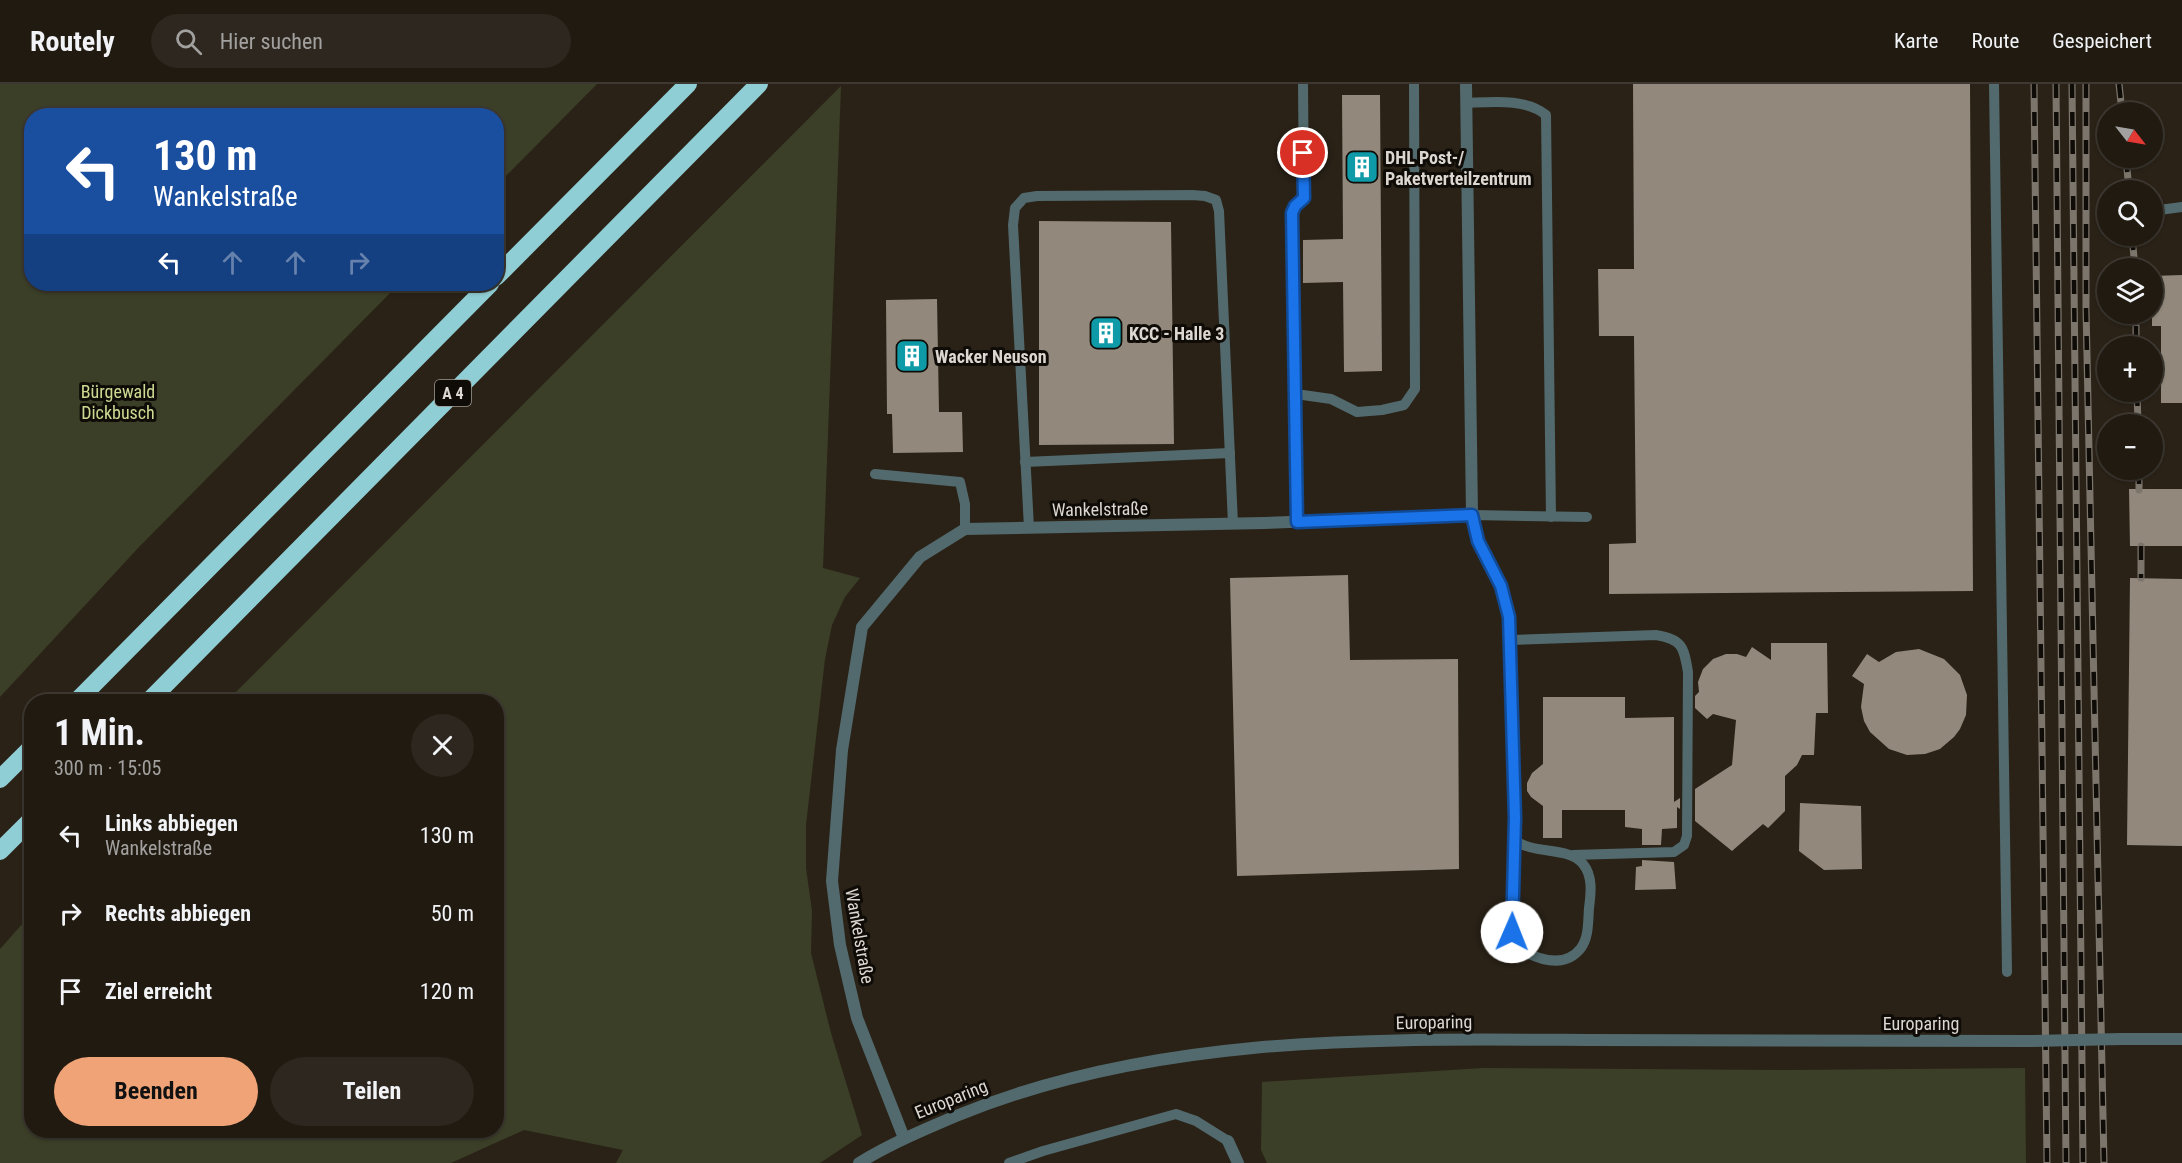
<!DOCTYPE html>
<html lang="de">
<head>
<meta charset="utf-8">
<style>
	:root { --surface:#201a11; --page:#2d271f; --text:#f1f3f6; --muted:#a2a19f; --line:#3d3831; --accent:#efa377 }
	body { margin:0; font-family:"Roboto Condensed",sans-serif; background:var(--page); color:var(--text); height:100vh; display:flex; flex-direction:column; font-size:22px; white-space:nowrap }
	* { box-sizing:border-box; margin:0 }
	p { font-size:20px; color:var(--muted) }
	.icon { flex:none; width:33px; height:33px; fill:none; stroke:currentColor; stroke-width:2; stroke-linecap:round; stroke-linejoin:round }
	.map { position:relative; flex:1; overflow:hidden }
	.side { position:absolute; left:24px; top:610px; width:480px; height:444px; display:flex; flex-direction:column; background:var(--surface); border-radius:24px; box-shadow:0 2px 4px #0004,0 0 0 2px var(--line) }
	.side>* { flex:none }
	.banner { position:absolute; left:24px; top:24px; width:480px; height:183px; border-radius:24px; box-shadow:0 2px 4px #0004,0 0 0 2px var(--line); background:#1a4fa0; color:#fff; overflow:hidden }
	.needle { width:39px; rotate:121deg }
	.tools { position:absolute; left:2097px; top:18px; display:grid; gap:12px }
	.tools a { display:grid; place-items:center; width:66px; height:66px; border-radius:50%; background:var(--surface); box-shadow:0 2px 4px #0004,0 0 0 2px var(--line); font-size:30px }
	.pin { position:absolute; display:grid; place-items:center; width:51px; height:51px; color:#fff; margin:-26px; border:3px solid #fff; border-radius:50%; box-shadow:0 2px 6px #0007 }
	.me { position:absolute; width:66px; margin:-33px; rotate:1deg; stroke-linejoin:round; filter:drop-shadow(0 0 4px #0008) }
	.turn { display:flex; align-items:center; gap:21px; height:126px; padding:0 30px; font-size:27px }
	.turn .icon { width:78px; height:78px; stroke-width:2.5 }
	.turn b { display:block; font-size:42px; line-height:51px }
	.lanes { display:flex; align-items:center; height:57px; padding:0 30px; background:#0003; justify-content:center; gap:30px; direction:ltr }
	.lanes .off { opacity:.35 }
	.round { display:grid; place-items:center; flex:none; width:63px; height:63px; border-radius:32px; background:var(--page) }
	.overview { display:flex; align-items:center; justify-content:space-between; height:102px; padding:0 30px }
	h1 { font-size:36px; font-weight:700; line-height:45px }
	.button { display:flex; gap:12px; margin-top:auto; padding:12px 30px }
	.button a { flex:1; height:69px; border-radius:36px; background:var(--accent); color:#111; font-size:24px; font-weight:700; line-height:69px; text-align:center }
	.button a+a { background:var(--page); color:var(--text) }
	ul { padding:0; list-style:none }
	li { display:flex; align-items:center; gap:18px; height:78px; padding:0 30px }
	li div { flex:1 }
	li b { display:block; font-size:22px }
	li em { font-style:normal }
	header { display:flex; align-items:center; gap:36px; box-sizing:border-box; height:84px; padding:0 30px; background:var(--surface); border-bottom:2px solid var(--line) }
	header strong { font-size:28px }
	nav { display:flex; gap:33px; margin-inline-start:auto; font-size:21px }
	.search { width:420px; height:54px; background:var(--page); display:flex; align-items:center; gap:15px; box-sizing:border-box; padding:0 21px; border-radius:33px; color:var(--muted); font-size:22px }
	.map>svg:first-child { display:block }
	.green { fill:#3b3f27 }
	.building { fill:#92897c }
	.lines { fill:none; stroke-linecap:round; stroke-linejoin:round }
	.service { stroke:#526a6d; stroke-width:10 }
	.minor { stroke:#526a6d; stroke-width:12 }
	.tertiary { stroke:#526a6d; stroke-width:12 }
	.motorway { stroke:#90ced5; stroke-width:18 }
	.rail-casing { stroke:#7c756c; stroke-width:7 }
	.rail { stroke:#0f0c08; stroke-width:4.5; stroke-dasharray:14; stroke-linecap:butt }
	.tertiary-bridge { stroke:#526a6d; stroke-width:12 }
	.route-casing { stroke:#114b97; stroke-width:15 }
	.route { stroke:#1a73e8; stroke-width:10 }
	.labels { text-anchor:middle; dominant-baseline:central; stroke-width:6; stroke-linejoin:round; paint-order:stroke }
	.shield { fill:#0f0c08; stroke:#9e9a94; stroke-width:1.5 }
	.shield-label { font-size:16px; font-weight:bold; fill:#dcd7d0 }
	.poi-label { font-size:18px; font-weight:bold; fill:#dcd7d0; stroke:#0f0c08; text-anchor:start }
	.park-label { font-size:18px; fill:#ceda92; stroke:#0f0c08 }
	.street-label { font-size:18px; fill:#dcd7d0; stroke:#0f0c08 }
</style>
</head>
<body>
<header>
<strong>Routely</strong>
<div class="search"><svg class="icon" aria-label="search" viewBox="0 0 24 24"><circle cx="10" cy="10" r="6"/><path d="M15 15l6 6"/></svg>Hier suchen</div>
<nav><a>Karte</a><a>Route</a><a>Gespeichert</a></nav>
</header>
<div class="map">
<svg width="2182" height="1079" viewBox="0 0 2182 1079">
	<rect width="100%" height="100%" fill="#2a2217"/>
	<g class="green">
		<path d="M0 0H597L497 101 496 32H32V200H399L140 462 0 613Z"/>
		<path d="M841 2 823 484 860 494 845 513 832 541 825 575 806 741V784L812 827 811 869 831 949 862 1051 820 1079H616L623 1066 524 1046 451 1079H0V865L31 830 32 1047H496V618H226Z"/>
		<path d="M1483 984 1789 986 2025 984 2026 1079H1267L1261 1066 1262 998Z"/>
	</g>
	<g class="building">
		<path d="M1633 0H1970L1973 507 1609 510V460L1636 459 1634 252H1599L1598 185H1634Z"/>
		<path d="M1342 11H1380L1382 287 1344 288 1343 198 1303 199V156L1343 155Z"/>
		<path d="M1039 137 1171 138 1174 360 1039 361Z"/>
		<path d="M2182 191V319H2161V242H2152V192Z"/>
		<path d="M937 215 939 328H962L963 368 893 369 892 330H887L886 216Z"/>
		<path d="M2129 405H2182V462H2130Z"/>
		<path d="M1348 491 1350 576 1458 575 1459 785 1237 792 1230 494Z"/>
		<path d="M2130 494 2182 495V762L2127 761Z"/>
		<path d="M1771 559H1827L1828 629H1816L1814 671H1802L1797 681 1785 692V727L1768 744 1763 740 1732 767 1695 737V705L1732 681 1736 636 1713 630 1707 635 1695 624V612L1699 608 1698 598 1703 585 1713 575 1726 570H1737L1746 573 1752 563 1771 576Z"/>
		<path d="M1919 565 1944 575 1960 591 1967 611 1966 631 1960 645 1954 653 1940 665 1925 670 1907 671 1889 665 1870 648 1864 637 1861 623 1864 600 1852 592 1867 570 1879 578 1896 568Z"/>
		<path d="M1543 613H1625V634L1674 633V718L1680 714V725L1677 723V744L1662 745 1661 761H1642V745L1625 743V726H1562V754H1543V722L1531 713 1527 707V699L1532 689 1543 680Z"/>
		<path d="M1800 719 1861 722 1862 785 1824 786 1799 767Z"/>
		<path d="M1642 776 1674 778 1676 805 1635 806 1636 783 1642 782Z"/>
	</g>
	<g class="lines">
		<g class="service">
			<path d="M1994 0 2007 888"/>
			<path d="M1466 19C1492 18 1525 14 1546 31L1551 433"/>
			<path d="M2152 127 2182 123"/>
			<path d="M1296 310 1331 315 1357 328 1382 326 1404 321 1415 305 1414 0"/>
			<path d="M1025 378 1230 369"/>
			<path d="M875 390 960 398 965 420V445"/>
			<path d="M1297 438 1292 129 1295 122 1304 114 1303 0"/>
			<path d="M1029 444 1013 141 1015 124 1024 114 1037 112 1192 111 1205 112 1216 116 1219 127 1233 440"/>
			<path d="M1510 556 1656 551C1682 555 1684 563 1688 588L1687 752 1684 761 1674 768 1573 771"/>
			<path d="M1515 756 1512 848 1518 864C1537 875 1564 886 1581 864 1589 853 1588 837 1589 824 1591 809 1593 792 1583 780 1569 762 1533 771 1515 756L1509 533 1501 502 1478 457 1472 431 1587 433"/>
			<path d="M1009 1079 1043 1067 1176 1030 1196 1037 1228 1057"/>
		</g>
		<g class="minor">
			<path d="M904 1054 857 934 840 861 832 797 842 666 862 543 920 473 965 445 1264 439 1472 431 1466 0"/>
			<path d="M1228 1057 1238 1079"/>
		</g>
		<g class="tertiary">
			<path d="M2121 955H2182"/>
			<path d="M859 1079C890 1060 923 1046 956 1032 1158 949 1379 955 1593 956 1739 956 1885 957 2030 957"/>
		</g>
		<g class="motorway">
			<path d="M496 193 688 0"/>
			<path d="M76 618 490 200"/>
			<path d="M148 618 759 0"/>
			<path d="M0 695 32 663"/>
			<path d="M0 767 32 735"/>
		</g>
		<g class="rail-casing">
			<g id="rail">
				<path d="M2034 0 2047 1079"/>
				<path d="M2056 0 2066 1079"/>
				<path d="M2072 0 2083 1079"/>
				<path d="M2086 0V224L2104 1079"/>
				<path d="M2119 0 2122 28"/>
				<path d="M2126 74 2129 106"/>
				<path d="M2132 152 2135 184"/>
				<path d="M2136 242V262"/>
				<path d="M2137 308 2138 340"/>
				<path d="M2139 386V406"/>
				<path d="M2141 462V494"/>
			</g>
		</g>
		<use href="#rail" class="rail"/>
		<path class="tertiary-bridge" d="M2030 957 2121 955"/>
	</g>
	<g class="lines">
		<g class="route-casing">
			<path id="route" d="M1303 69 1304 114 1295 122 1292 129 1297 438 1472 431 1478 457 1501 502 1509 533 1515 734 1512 848"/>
		</g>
		<use href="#route" class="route"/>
	</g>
	<defs>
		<g id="building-square" transform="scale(1.725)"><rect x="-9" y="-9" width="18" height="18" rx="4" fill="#0f9aa8" stroke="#0f0c08"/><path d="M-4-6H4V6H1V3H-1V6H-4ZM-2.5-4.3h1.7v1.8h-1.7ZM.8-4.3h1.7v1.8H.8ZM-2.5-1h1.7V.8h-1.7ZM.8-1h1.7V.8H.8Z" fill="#fff"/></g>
	</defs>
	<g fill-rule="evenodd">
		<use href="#building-square" x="1362" y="83"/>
		<use href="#building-square" x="1106" y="249"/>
		<use href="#building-square" x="912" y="272"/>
	</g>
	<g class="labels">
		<rect class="shield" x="435" y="296" width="36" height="26" rx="4.5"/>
		<g class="shield-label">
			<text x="453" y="309">A 4</text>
		</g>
		<g class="poi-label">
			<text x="1385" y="73">DHL Post-/<tspan x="1385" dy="21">Paketverteilzentrum</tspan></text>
			<text x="1129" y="249">KCC - Halle 3</text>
			<text x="935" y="272">Wacker Neuson</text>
		</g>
		<g class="park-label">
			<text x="118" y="307">Bürgewald<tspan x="118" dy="21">Dickbusch</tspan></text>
		</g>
		<g class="street-label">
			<text transform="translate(1100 425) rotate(-1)">Wankelstraße</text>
			<text transform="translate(860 852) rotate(80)">Wankelstraße</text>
			<text transform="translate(1434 938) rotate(-1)">Europaring</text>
			<text x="1921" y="939">Europaring</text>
			<text transform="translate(951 1015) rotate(-22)">Europaring</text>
		</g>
	</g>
</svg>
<div class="tools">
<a><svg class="needle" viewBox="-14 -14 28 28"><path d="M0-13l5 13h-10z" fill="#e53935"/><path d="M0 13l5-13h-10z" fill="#a2a19f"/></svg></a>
<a><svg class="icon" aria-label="search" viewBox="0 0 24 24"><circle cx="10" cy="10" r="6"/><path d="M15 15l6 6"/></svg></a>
<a><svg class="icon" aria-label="layers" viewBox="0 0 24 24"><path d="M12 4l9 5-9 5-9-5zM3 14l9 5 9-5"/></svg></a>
<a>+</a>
<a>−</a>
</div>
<div class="pin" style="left:1303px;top:69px;background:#d93025"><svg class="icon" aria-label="arrive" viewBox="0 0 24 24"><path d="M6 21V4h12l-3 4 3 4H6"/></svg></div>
<svg class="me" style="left:1512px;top:848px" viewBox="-20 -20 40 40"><circle r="19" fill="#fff"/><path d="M0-13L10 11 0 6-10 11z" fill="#1a73e8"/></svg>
<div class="banner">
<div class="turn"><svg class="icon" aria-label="left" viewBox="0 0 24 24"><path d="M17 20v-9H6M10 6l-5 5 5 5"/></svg><div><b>130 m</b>Wankelstraße</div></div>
<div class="lanes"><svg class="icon" aria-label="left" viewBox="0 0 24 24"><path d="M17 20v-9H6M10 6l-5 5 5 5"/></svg><svg class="icon off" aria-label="ahead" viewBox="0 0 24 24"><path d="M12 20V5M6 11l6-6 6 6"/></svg><svg class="icon off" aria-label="ahead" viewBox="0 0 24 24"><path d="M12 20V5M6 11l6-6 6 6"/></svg><svg class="icon off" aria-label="right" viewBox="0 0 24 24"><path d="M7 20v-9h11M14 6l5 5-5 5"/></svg></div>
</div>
<section class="side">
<div class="overview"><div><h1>1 Min.</h1><p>300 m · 15:05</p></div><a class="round"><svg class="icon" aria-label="close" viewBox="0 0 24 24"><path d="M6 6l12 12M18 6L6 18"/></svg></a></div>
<ul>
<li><svg class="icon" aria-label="left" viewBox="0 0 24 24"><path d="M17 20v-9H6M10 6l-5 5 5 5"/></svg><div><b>Links abbiegen</b><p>Wankelstraße</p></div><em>130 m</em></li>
<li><svg class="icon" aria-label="right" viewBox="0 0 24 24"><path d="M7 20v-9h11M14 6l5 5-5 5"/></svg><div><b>Rechts abbiegen</b></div><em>50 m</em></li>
<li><svg class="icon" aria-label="arrive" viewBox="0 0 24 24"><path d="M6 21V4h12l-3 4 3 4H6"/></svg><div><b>Ziel erreicht</b></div><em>120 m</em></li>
</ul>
<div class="button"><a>Beenden</a><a>Teilen</a></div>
</section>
</div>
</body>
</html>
